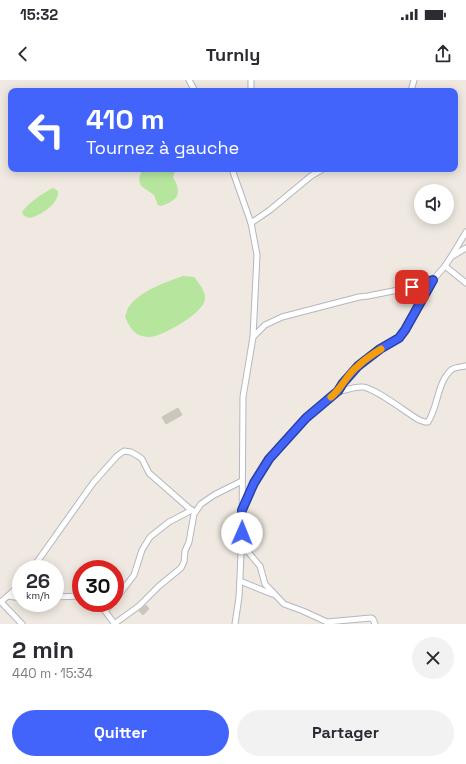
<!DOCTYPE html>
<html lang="fr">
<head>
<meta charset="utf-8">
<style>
	:root { --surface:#fff; --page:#f2f2f3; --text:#2b2b33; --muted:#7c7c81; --accent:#4264fb }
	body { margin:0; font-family:"Space Grotesk",sans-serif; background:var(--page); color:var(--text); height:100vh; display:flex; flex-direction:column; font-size:15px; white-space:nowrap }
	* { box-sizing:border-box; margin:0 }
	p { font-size:13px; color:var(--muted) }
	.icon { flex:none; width:22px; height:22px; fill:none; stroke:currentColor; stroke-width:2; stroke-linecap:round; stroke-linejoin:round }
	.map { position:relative; height:544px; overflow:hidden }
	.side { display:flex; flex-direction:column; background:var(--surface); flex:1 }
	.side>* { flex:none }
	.banner { position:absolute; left:8px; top:8px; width:450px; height:84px; border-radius:8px; box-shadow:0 2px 10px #0003; background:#4264fb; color:#fff; overflow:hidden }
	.buttons { position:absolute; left:414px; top:104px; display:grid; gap:8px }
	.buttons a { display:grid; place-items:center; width:40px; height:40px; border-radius:50%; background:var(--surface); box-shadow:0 2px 10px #0003; font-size:20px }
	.speed { position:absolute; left:12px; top:480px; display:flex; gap:8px; font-size:20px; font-weight:700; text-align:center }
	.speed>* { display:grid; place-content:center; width:52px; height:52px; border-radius:50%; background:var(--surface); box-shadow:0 2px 10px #0003; line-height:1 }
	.speed small { font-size:10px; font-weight:400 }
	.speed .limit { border:6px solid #d22; background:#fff; color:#111 }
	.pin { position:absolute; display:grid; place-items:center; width:34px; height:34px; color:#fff; margin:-17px; border-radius:8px; box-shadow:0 2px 6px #0006 }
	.me { position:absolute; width:44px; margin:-22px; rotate:1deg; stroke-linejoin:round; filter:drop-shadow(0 0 3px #0008) }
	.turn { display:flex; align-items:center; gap:14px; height:84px; padding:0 12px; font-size:18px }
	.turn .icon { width:52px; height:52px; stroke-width:2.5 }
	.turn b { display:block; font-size:28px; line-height:34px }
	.round { display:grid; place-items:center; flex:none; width:42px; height:42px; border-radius:21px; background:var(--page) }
	.head { display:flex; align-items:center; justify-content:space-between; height:68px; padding:0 12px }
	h1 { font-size:24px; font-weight:700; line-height:30px }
	.primary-button { display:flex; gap:8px; margin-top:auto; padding:8px 12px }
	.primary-button a { flex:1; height:46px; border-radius:24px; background:var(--accent); color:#fff; font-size:16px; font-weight:700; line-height:46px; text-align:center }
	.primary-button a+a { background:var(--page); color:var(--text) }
	.status { display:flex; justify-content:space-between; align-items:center; height:28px; padding:0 20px; background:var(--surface); direction:ltr }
	.status svg { height:11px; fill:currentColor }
	header { display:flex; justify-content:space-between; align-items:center; height:52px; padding:0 12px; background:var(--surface); font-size:18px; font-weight:700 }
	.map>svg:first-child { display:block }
	.green { fill:#b6e59e }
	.building { fill:#cbc7bf; stroke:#cbc5ba }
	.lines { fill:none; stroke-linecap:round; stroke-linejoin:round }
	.minor-casing { stroke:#b4b7c1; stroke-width:7 }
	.minor { stroke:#fff; stroke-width:5 }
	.route-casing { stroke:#2b41a3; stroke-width:10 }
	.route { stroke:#4264fb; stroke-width:7 }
	.slow { stroke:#f59e0b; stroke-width:7 }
</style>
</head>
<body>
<div class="status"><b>15:32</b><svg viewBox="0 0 49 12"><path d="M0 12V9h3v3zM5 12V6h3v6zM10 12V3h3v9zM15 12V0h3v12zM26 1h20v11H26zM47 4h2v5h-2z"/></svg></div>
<header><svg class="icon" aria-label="back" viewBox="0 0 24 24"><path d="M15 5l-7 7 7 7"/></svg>Turnly<svg class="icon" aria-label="share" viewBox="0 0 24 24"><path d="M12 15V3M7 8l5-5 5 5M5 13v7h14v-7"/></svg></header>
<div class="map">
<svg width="466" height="544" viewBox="0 0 466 544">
	<rect width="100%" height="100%" fill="#efe9e1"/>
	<g class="green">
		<path d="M142 89H176L173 97C182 113 179 120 161 126L158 125 154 115 141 106 139 99Z"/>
		<path d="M53 108 58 111C59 124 41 135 30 138L24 136 22 132C30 121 42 114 53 108Z"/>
		<path d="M183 196 194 197C199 203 205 210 205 218 206 232 162 257 149 257 146 257 140 256 137 254 131 250 128 243 125 237 126 234 127 230 128 228 139 211 166 202 183 196Z"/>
	</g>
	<g class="building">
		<path d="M178 328 182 335 166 344 162 337Z"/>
		<path d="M146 525 149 529 143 535 139 531Z"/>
	</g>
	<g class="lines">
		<g class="minor-casing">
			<g id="minor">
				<path d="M189 0 195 11"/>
				<path d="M251 0V11"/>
				<path d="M411 11 414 0"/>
				<path d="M232 89 251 143 257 175 253 257 243 317 242 453 239 517 235 544"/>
				<path d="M251 143 270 130 311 96 323 89"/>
				<path d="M451 177 466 152"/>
				<path d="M445 186 451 177 466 168"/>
				<path d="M253 257 265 245 282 237 359 217 368 216 398 210 433 200 445 186 466 203"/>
				<path d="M338 311C346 311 354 306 363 307 375 308 407 333 419 340L425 342H428C438 327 437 303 451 290 455 287 461 287 466 286"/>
				<path d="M243 428 261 391 278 368 306 338 338 311 343 303 358 286 380 269 399 258 405 250 433 200"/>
				<path d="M243 457 249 473 260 486 265 504 284 524 303 531 327 542 371 538 373 539 375 544"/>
				<path d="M32 489 93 403 117 376 124 371 131 372 138 376 142 379 149 393 191 430"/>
				<path d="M240 501 272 514"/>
				<path d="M21 504 1 522 22 544"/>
				<path d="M8 516 21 518"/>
				<path d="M55 517 81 516"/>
				<path d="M115 520 134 495 142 470 150 457 169 442 192 430"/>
				<path d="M94 523 105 531 112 523"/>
				<path d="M105 531 114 543"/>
				<path d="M114 544 139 526 159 506 181 488 184 482 185 471 189 462 194 434 201 424 214 415 242 401"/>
			</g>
		</g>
		<use href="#minor" class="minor"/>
	</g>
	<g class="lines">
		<g class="route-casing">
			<path id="route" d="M242 453V430L254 403 269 379 306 338 338 311 343 303 358 286 380 269 399 258 405 250 433 200 412 207"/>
		</g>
		<use href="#route" class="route"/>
		<path class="slow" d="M331 317C342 308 347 294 358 286 365 279 373 274 381 269"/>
	</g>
</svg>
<div class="buttons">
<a><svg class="icon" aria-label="sound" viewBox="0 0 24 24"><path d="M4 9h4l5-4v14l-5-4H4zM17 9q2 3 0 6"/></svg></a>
</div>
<div class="speed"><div>26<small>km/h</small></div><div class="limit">30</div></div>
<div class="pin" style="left:412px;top:207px;background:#d93025"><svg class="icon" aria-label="arrive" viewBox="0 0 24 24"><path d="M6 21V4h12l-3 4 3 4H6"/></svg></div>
<svg class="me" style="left:242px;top:453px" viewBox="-20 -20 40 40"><circle r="19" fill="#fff"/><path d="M0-13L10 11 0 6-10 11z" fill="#4264fb"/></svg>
<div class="banner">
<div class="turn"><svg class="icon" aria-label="left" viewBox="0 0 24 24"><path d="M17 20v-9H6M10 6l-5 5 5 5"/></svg><div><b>410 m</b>Tournez à gauche</div></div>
</div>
</div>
<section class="side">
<div class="head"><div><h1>2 min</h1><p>440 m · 15:34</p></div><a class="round"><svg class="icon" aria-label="close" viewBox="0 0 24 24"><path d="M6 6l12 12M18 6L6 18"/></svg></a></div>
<div class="primary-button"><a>Quitter</a><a>Partager</a></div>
</section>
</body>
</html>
